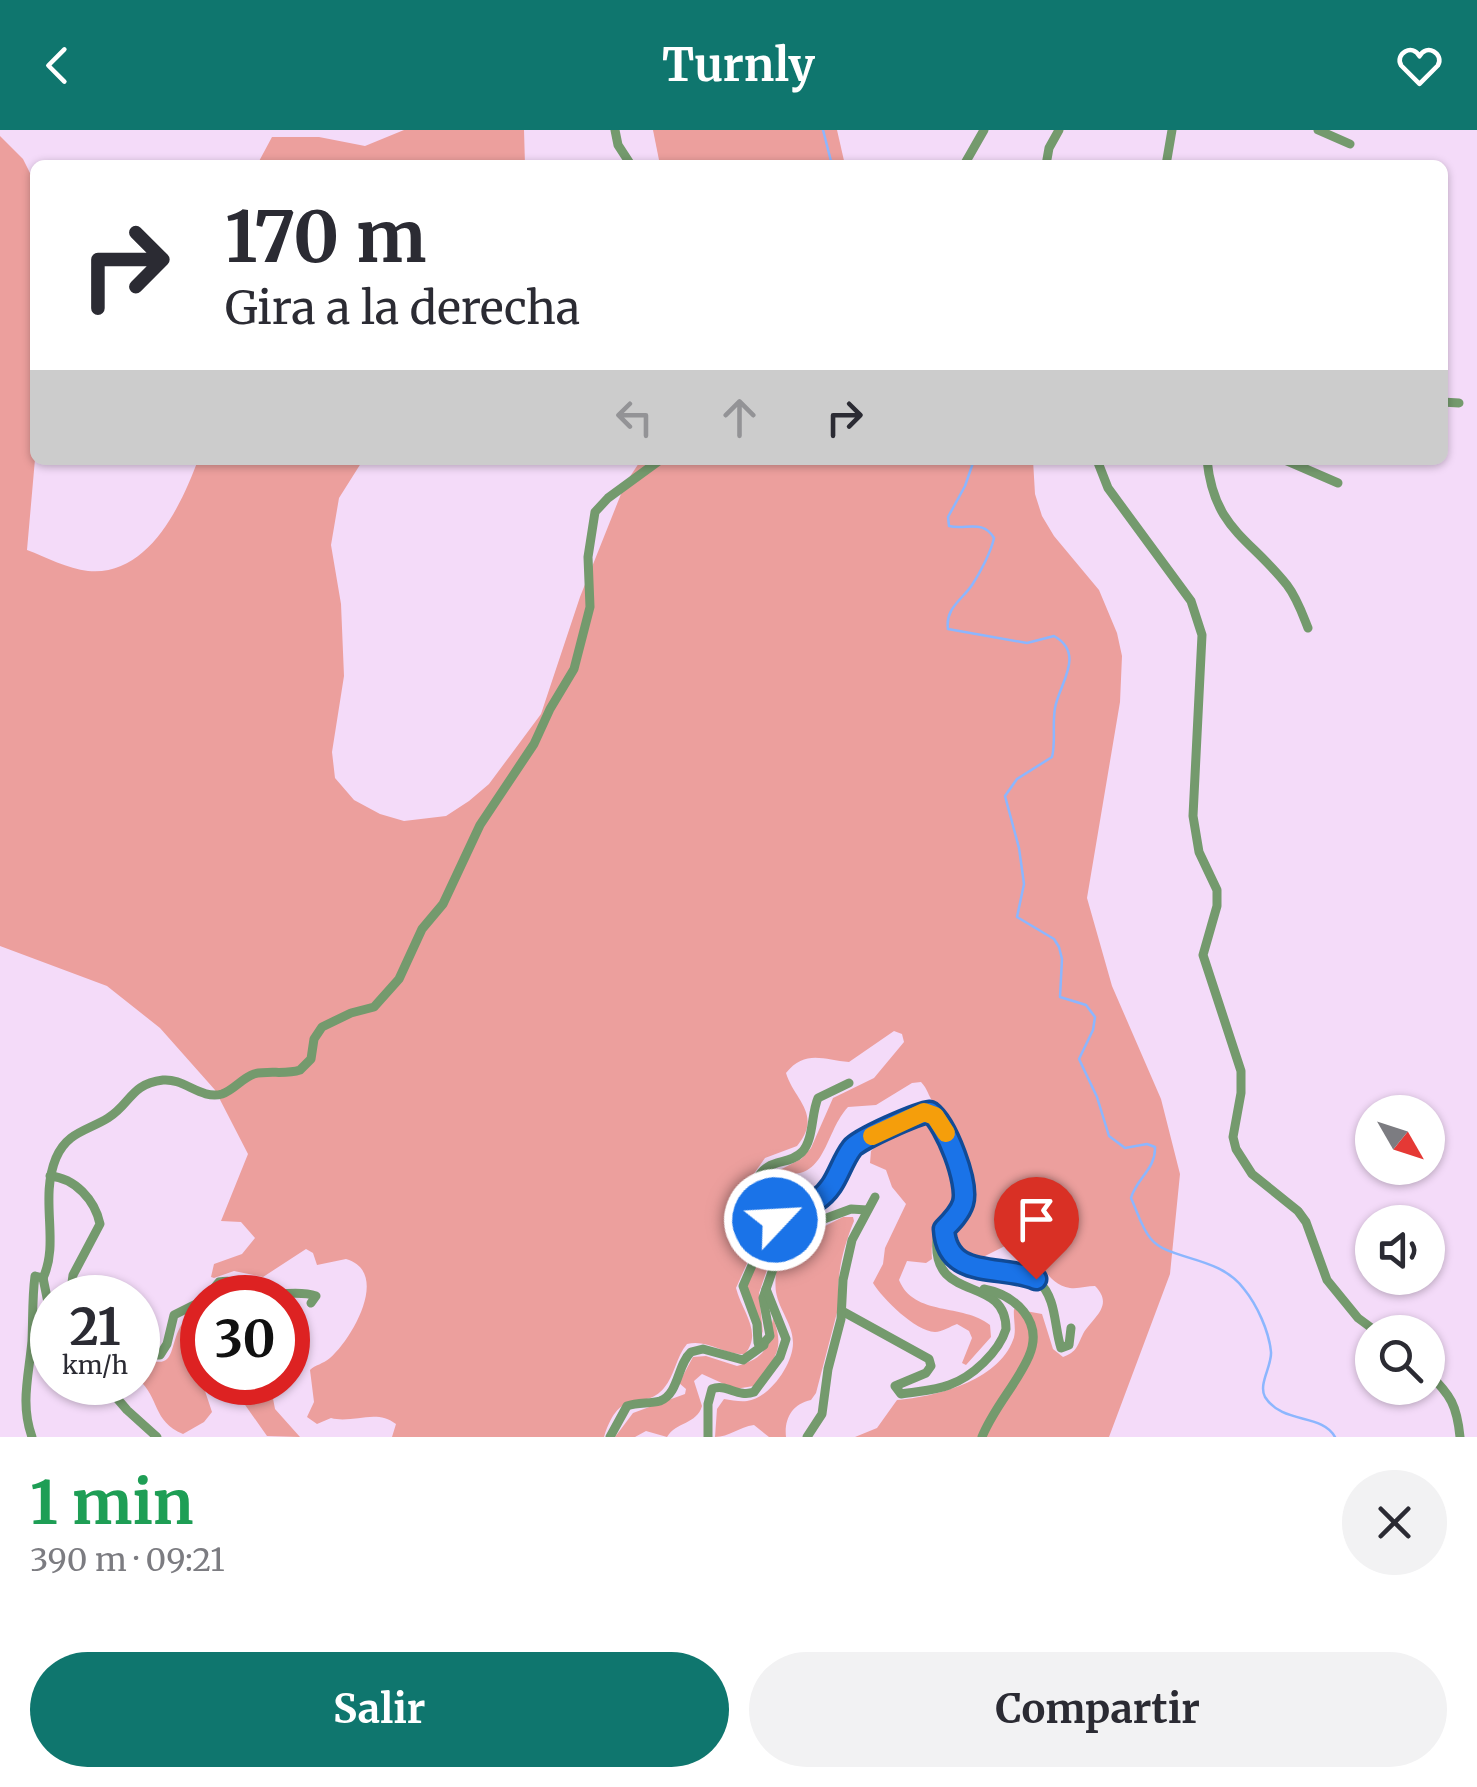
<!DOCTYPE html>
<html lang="es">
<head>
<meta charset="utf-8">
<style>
	:root { --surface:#fff; --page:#f2f2f3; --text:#2b2b33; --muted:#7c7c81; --accent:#0f766e }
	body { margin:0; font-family:Merriweather,serif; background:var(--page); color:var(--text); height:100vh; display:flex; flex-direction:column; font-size:38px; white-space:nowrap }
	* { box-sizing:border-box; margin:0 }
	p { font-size:32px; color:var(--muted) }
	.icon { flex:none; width:55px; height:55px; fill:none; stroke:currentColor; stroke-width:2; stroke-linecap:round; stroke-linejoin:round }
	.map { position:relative; height:1307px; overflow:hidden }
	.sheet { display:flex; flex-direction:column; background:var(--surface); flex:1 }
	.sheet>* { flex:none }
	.banner { position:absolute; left:30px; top:30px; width:1418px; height:305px; border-radius:15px; box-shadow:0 2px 8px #0004; background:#fff; color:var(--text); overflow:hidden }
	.needle { width:65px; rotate:129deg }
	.fabs { position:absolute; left:1355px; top:965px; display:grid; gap:20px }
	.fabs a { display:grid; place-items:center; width:90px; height:90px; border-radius:50%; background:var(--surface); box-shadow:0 2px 8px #0004; font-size:50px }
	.speed { position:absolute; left:30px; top:1145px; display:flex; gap:20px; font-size:50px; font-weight:700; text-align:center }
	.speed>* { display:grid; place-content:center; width:130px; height:130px; border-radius:50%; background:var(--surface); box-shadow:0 2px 8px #0004; line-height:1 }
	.speed small { font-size:25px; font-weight:400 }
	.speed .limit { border:15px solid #d22; background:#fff; color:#111 }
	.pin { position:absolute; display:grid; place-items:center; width:85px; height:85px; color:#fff; margin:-102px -42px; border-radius:50% 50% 50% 0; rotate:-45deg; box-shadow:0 0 10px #0007 }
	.pin .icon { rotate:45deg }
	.me { position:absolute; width:110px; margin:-55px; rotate:65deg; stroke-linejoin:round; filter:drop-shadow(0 0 8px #0008) }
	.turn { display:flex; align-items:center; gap:35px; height:210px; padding:0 30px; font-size:45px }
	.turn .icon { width:130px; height:130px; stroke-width:2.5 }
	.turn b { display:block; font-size:70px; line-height:85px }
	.lanes { display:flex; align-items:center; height:95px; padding:0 30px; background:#0003; justify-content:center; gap:50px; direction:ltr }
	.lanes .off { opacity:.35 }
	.round { display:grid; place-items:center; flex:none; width:105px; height:105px; border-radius:52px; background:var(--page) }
	.overview { display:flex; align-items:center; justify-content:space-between; height:170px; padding:0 30px }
	h1 { font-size:60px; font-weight:700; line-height:75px; color:#1e9e55 }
	.cta { display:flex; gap:20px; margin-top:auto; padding:20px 30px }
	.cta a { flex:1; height:115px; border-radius:60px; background:var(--accent); color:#fff; font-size:40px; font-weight:700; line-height:115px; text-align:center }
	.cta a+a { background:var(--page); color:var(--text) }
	header { display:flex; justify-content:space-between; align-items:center; height:130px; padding:0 30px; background:var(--accent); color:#fff; font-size:45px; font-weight:700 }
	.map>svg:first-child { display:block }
	.green { fill:#ec9f9d }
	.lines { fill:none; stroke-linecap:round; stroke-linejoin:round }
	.stream { stroke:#8cb6fe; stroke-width:2.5 }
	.minor { stroke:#749a6d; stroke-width:9 }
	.route-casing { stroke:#114b97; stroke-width:25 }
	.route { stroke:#1a73e8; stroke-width:18 }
	.slow { stroke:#f59e0b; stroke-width:18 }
</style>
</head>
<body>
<header><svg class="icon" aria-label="back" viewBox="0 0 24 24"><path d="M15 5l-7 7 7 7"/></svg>Turnly<svg class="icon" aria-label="heart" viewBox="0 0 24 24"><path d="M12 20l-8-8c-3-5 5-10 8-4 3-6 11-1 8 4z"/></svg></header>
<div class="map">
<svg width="1477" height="1307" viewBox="0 0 1477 1307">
	<rect width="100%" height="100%" fill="#f4dbf9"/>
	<g class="green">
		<path d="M404 0H524L525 35H257L272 7H319L365 16Z"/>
		<path d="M653 0H837L845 35H660Z"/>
		<path d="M0 6 23 29 35 53V329L27 420C46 427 68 439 88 441 148 447 181 376 198 330H363L339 368 331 415 341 474 344 546 332 622 335 648 354 670 380 684 404 691 446 686 469 671 489 654 541 584 580 467 625 354 641 330H1033L1035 364 1042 386 1054 406 1099 460 1117 503 1122 526 1120 572 1087 768 1112 856 1161 969 1180 1044 1170 1144 1109 1307H855L877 1298 897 1270C935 1267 998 1251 1013 1210 1017 1201 1013 1189 1014 1179L1042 1184 1053 1219 1063 1227C1077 1222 1077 1216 1083 1204 1092 1188 1115 1176 1095 1156 1087 1156 1079 1159 1070 1158 1041 1153 1042 1122 1019 1109L979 1129 962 1118 954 1098C983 1053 967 1011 934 973 928 966 928 959 921 952L912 953 876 975 848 977C823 1004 827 1055 776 1042L801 1029 811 1018 833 968 874 948 904 912 902 904 894 901 849 932C824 930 805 919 786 943 794 970 823 984 797 1016L765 1028 748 1052 746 1076 753 1120 736 1158C742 1182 763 1202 745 1224 725 1226 709 1209 687 1214 676 1227 675 1245 664 1258 643 1283 621 1253 604 1307H392L396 1294C376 1278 353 1294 331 1288L317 1294 307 1287 314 1272 310 1240C315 1235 323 1234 330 1228 352 1209 391 1142 346 1129L317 1135 313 1123 306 1119 263 1147 234 1141 214 1148 211 1147 214 1134 242 1124 255 1108 241 1092 221 1091 248 1024 215 960 160 898 107 856 0 816Z"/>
		<path d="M926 993C937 996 940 1006 946 1016 957 1037 962 1065 949 1086 938 1103 930 1106 932 1129L926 1133 907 1131 899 1150C914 1187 963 1173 990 1195L991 1207 966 1235 962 1233 972 1208 969 1201 957 1194C951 1196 942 1202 935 1202 915 1201 883 1169 873 1153L883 1134 885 1118 906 1074 892 1057 886 1040 870 1033 871 1021 876 1016Z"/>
		<path d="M775 1070 786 1075 774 1086 769 1103 770 1131 759 1163 763 1204 748 1162V1154C754 1126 753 1090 775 1070Z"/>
		<path d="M843 1087H853L854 1091C843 1118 836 1145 839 1175L816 1263 811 1270C792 1274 784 1289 786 1307H769L754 1295C739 1297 729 1307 715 1307L717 1279 724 1269C731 1270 740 1272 747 1271 770 1268 793 1234 793 1213 793 1194 779 1180 776 1162 774 1150 778 1120 781 1108L789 1102 817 1100Z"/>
		<path d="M202 1177V1252L212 1282 204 1292 183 1304C152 1291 160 1268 138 1249V1226C179 1244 167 1217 182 1194 187 1186 195 1182 202 1177Z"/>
		<path d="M773 1188C786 1221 774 1229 754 1256L735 1259 702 1244 694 1251 702 1276C697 1294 676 1292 667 1307L646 1301 635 1307H615L633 1283 685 1264 686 1259 679 1253 693 1227 706 1226 737 1236C769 1227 768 1215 773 1188Z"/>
		<path d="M243 1253H270L275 1279 300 1307 267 1306 243 1272Z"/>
	</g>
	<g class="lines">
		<g class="stream">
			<path d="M823 0 832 35"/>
			<path d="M974 330 965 356 948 387 949 396C966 400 983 389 994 408 991 422 980 443 972 455 962 470 945 478 948 499L1027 513 1054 506C1086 524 1059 554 1055 578 1052 595 1056 612 1052 627L1017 649 1005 666 1019 718 1024 754 1017 787 1054 809 1059 817 1062 829 1060 867 1086 875 1095 887 1093 900 1079 929 1097 967 1109 1006 1125 1018 1147 1014 1155 1017C1156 1039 1136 1049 1131 1068 1137 1081 1142 1099 1151 1109 1169 1131 1219 1125 1244 1159 1257 1175 1269 1201 1271 1222 1272 1236 1258 1254 1265 1267 1283 1295 1322 1283 1335 1307"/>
		</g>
		<g class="minor">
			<path d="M615 0 618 15 631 35"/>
			<path d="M1318 0 1350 14"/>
			<path d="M964 35 984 0"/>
			<path d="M1046 35 1049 18 1059 0"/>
			<path d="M1166 35 1172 0"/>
			<path d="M1442 272 1459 273"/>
			<path d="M1097 330 1108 358 1191 471 1202 505 1193 686 1199 722 1217 760V776L1203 825 1241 941V963L1233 1007 1236 1019 1252 1044 1298 1081 1306 1092 1327 1150 1358 1188 1377 1202"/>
			<path d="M1207 330C1214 399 1249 407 1287 455 1297 468 1302 483 1308 498"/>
			<path d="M1285 330 1338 353"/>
			<path d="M50 1046C75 1048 95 1070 100 1094L73 1145 70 1168"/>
			<path d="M777 1095 773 1139 763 1168 770 1206 762 1215 758 1213 757 1194 743 1156 757 1124 756 1051C768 1026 787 1037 802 1022 814 1009 811 984 818 968L849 953"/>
			<path d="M944 1099C949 1163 1009 1124 1038 1151 1057 1168 1054 1197 1061 1218L1069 1215 1071 1198"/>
			<path d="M43 1148C60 1112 39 1069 56 1028 67 1002 87 1001 108 988 131 974 130 954 163 950 184 948 201 970 222 964 234 960 242 948 254 944 269 940 285 945 300 940L311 929 314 909 322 897 351 883 374 877 399 849 422 799 443 774 480 695 534 614 550 579 574 539 590 477 588 427 595 382 608 368 660 330"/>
			<path d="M43 1148 52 1192"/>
			<path d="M206 1168 219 1152C239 1148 248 1159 266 1163 283 1166 299 1160 316 1166L311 1173"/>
			<path d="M842 1181 929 1229 931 1236 926 1243 895 1256 901 1264C917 1261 934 1261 949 1255 972 1247 999 1222 1006 1199 1006 1143 931 1175 937 1109 945 1098 957 1088 962 1076 971 1055 947 998 932 984L920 983 858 1011 849 1022 835 1052 820 1068 779 1084 775 1091 779 1097 813 1093 851 1079 867 1080"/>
			<path d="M138 1218 148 1225H160L167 1214 174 1185 202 1171"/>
			<path d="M1428 1243C1451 1265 1457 1276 1460 1307"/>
			<path d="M103 1252 127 1280 157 1307"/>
			<path d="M32 1307C20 1274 29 1245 32 1211 33 1190 32 1168 35 1146L43 1148"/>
			<path d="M610 1307 627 1276C638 1272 650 1274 660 1271 679 1264 677 1235 691 1222L703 1219 743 1230 764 1215"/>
			<path d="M708 1307V1274L712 1259C726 1253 738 1268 754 1262L780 1227 786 1209 766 1159"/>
			<path d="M807 1307 822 1284 828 1239 841 1189 843 1150 852 1110 875 1067"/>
			<path d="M982 1307C994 1277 1017 1254 1029 1226 1044 1191 1015 1165 984 1159"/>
		</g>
	</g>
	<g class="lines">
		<g class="route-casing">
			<path id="route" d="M775 1090C786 1077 804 1079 817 1070 837 1057 839 1035 852 1018 859 1009 918 983 930 982 946 994 969 1053 963 1073 960 1083 951 1092 944 1099 947 1151 1002 1134 1036 1149"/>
		</g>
		<use href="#route" class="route"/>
		<path class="slow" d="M872 1006 924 982 935 986 946 1003"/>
	</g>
</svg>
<div class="fabs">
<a><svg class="needle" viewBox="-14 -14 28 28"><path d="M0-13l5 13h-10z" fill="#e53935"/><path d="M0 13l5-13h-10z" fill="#7c7c81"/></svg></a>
<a><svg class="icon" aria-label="sound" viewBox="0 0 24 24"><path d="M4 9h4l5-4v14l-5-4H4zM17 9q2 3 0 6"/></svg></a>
<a><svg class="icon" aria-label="search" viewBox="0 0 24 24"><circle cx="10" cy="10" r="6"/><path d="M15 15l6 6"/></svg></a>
</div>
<div class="speed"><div>21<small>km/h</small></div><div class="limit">30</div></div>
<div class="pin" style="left:1036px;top:1149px;background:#d93025"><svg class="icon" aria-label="arrive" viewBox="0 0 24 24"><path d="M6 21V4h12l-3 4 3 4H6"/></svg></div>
<svg class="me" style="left:775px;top:1090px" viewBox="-20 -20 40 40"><circle r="17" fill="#1a73e8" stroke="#fff" stroke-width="3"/><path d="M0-11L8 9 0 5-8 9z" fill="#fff"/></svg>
<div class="banner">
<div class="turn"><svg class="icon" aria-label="right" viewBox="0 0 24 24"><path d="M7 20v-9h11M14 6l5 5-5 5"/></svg><div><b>170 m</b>Gira a la derecha</div></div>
<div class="lanes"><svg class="icon off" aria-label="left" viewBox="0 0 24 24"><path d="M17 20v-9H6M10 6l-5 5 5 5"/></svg><svg class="icon off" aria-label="ahead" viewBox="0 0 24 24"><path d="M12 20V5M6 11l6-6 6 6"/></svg><svg class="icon" aria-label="right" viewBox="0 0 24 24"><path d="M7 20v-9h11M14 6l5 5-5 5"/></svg></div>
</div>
</div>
<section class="sheet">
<div class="overview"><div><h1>1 min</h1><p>390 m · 09:21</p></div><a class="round"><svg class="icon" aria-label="close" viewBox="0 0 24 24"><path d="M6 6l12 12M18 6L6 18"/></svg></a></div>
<div class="cta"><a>Salir</a><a>Compartir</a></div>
</section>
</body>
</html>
